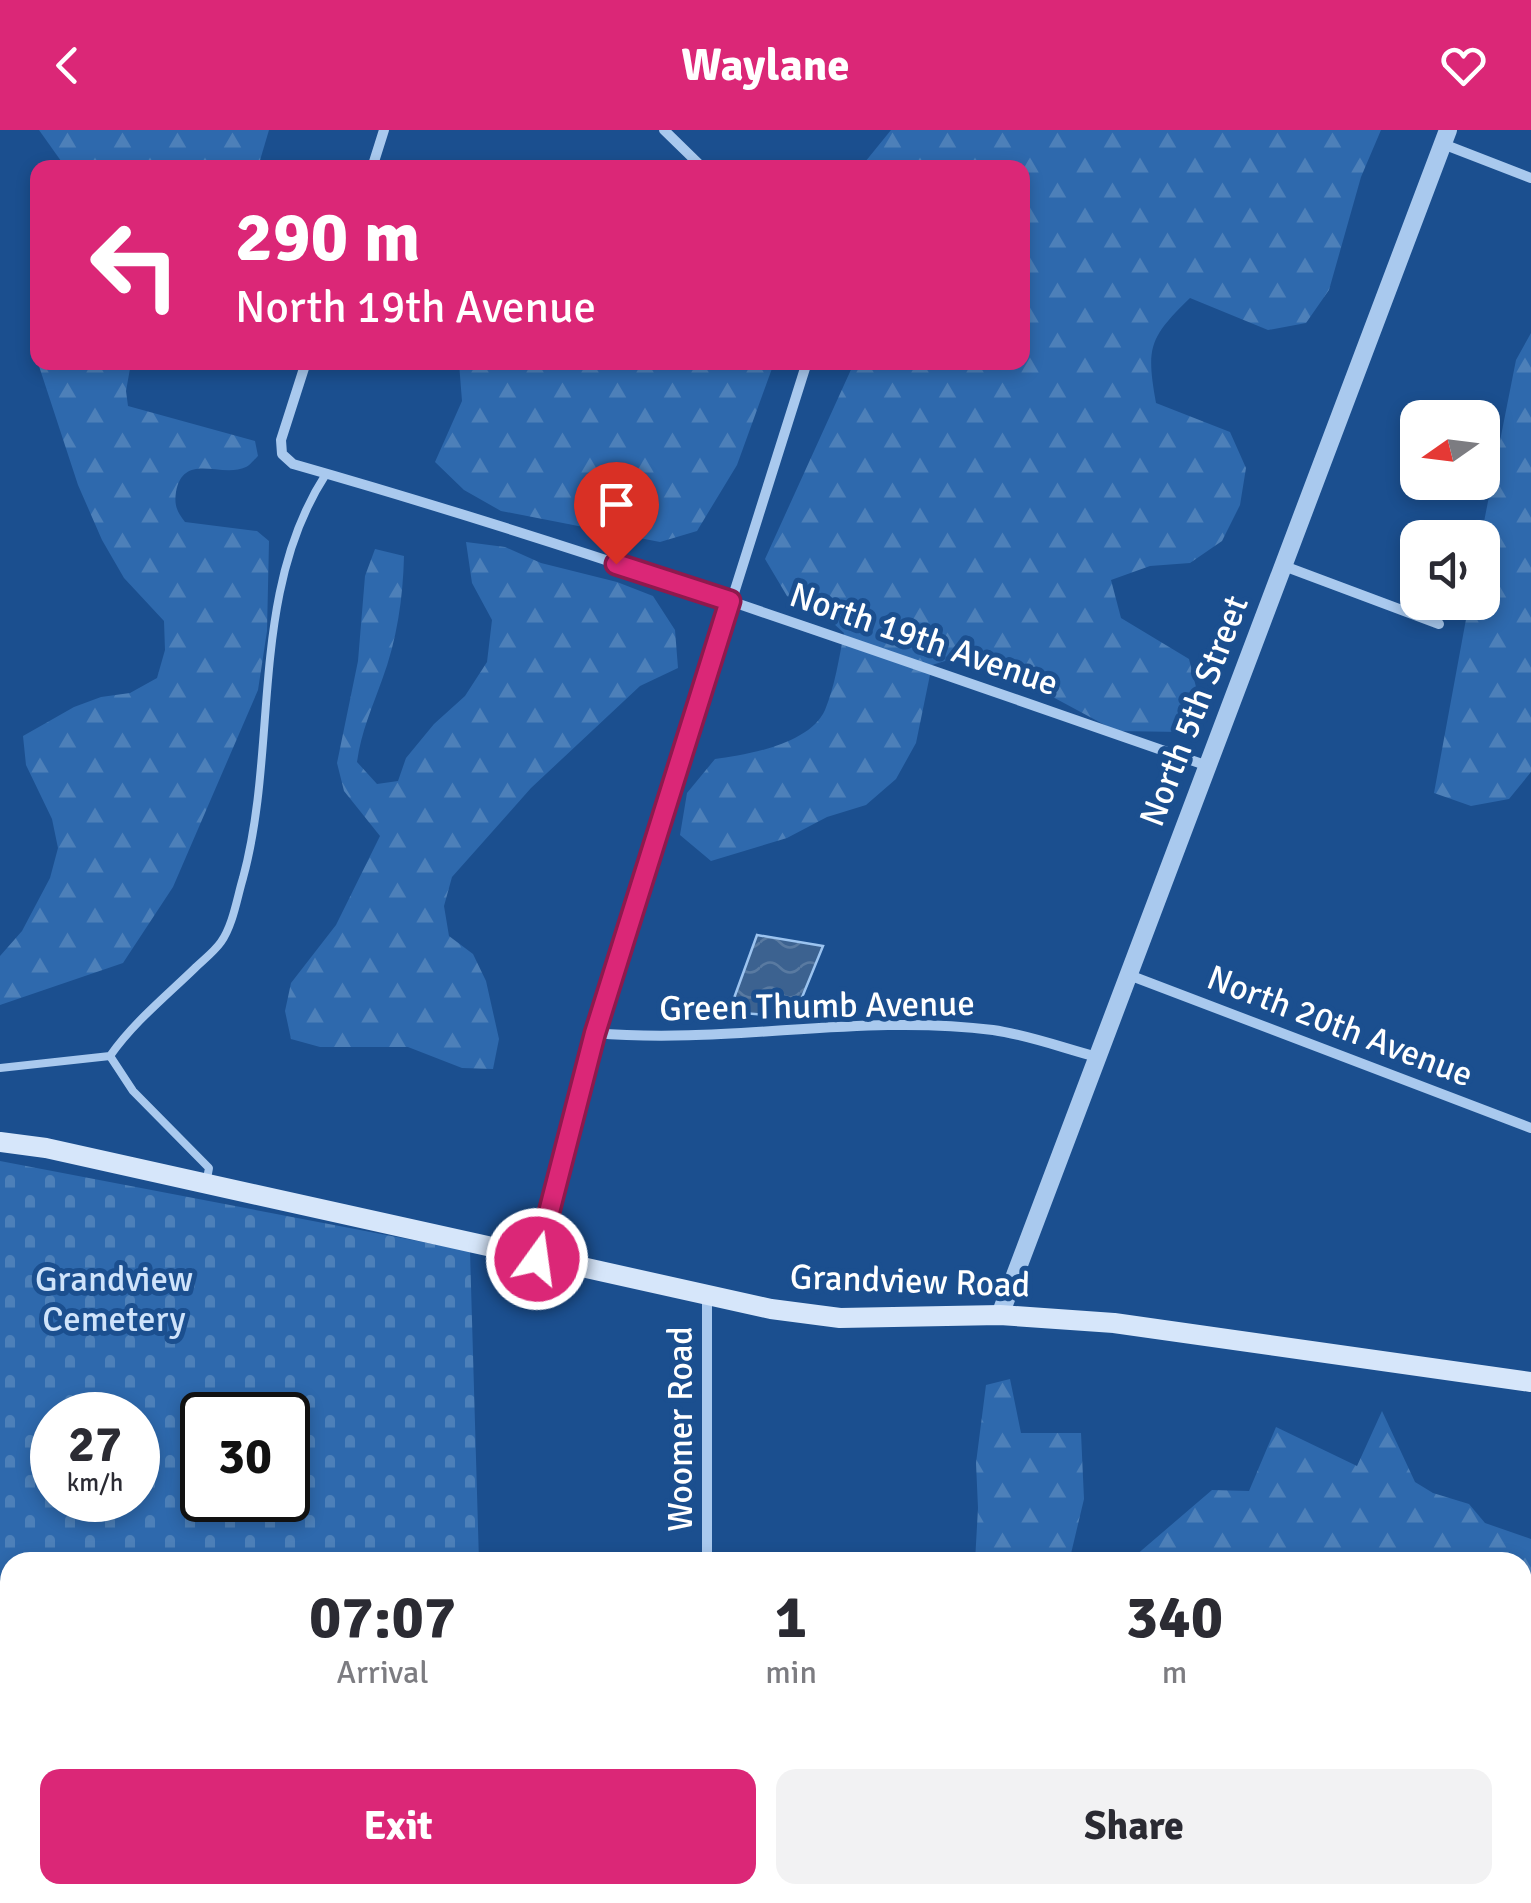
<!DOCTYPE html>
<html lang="en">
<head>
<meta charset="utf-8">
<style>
	:root { --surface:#fff; --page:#f2f2f3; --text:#2b2b33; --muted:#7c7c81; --accent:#db2777 }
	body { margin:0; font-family:Signika,sans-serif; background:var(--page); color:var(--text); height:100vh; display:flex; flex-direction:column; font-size:38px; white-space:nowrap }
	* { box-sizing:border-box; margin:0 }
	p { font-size:32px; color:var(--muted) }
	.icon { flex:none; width:55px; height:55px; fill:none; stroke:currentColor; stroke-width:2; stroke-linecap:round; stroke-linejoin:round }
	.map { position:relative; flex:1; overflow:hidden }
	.side { position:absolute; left:0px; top:1422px; width:1532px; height:352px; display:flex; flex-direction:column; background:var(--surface); border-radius:30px 30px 0 0; box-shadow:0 5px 15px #0003 }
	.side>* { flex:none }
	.guide { position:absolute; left:30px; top:30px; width:1000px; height:210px; border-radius:20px; box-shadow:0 5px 15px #0003; background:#db2777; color:#fff; overflow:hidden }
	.needle { width:65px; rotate:256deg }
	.tools { position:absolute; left:1400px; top:270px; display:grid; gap:20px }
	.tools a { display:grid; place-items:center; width:100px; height:100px; border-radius:20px; background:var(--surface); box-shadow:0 5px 15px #0003; font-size:50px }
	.speed { position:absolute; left:30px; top:1262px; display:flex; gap:20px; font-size:50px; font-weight:700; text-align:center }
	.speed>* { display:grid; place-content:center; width:130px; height:130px; border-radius:50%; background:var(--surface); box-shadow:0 5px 15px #0003; line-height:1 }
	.speed small { font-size:25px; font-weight:400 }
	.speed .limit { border:5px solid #111; border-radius:15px; background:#fff; color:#111 }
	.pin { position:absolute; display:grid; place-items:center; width:85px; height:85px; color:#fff; margin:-102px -42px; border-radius:50% 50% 50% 0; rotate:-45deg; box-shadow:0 0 10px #0007 }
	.pin .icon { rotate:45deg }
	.me { position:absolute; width:110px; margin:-55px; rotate:14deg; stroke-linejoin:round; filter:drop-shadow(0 0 8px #0008) }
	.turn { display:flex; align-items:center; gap:35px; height:210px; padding:0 40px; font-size:45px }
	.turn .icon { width:130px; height:130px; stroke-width:2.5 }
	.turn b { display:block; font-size:70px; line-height:85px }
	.eta { display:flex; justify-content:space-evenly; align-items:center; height:170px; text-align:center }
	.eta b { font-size:60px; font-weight:800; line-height:70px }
	.action { display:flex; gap:20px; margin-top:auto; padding:20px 40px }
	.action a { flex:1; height:115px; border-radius:20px; background:var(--accent); color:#fff; font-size:40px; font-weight:800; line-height:115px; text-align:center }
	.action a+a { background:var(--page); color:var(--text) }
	header { display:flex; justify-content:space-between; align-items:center; height:130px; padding:0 40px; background:var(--accent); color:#fff; font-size:45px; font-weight:800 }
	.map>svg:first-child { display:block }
	.forest { fill:url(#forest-firs) }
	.cemetery { fill:url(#cemetery-stones); fill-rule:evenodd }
	.water { fill:url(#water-waves); stroke:#9cc4f0; stroke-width:2.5 }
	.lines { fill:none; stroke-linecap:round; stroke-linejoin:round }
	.service { stroke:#a9c9ee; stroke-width:8 }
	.minor { stroke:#a9c9ee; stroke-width:10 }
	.tertiary { stroke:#a9c9ee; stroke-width:18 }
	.secondary { stroke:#d6e6fa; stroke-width:20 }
	.route-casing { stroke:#8e194d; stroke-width:25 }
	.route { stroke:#db2777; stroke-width:18 }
	.labels { text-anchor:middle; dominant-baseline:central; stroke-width:10; stroke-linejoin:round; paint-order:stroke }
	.street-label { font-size:35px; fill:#fff; stroke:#1b4f8f }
	.park-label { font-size:35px; fill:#cfe3fa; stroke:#1b4f8f }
</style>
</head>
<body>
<header><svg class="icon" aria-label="back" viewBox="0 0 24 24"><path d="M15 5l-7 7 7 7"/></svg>Waylane<svg class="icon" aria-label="heart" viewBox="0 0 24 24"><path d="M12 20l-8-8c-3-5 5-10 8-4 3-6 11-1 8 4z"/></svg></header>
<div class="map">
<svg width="1531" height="1773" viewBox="0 0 1531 1773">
	<defs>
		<pattern id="forest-firs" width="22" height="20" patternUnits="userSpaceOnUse" patternTransform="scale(2.5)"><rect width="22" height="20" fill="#2e69ad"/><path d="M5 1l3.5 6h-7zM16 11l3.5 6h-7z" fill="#4d80b9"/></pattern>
		<pattern id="cemetery-stones" width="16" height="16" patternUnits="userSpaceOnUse" patternTransform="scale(2.5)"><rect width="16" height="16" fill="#2e69ad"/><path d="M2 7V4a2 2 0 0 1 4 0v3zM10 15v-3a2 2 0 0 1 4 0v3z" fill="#4d80b9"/></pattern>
		<pattern id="water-waves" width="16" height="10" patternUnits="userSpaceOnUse" patternTransform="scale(2.5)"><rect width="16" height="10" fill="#3c6290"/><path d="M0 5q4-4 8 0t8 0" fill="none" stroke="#597aa1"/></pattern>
	</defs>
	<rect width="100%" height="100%" fill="#1b4f8f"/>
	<g class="forest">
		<path d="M39 0H269L258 37 66 38Z"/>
		<path d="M891 0H1381L1361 47 1329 160 1306 193 1268 200 1190 168C1149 208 1146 217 1156 273L1230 302 1246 338 1240 375 1222 411 1190 433 1150 436 1111 450 1121 488 1189 529 1199 569 1183 602 1116 601 971 523 932 535 916 613 896 649 866 675 827 687 787 708 711 731 680 705 687 663 715 629C747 625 810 614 825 580 835 556 839 528 844 503L823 484 787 466 765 429 854 233 1022 232V38L861 37Z"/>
		<path d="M1531 203V642L1509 669 1471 676 1434 663 1469 473 1482 472 1481 407 1516 230Z"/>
		<path d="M38 233H131L126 261 128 276 255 311 258 326C255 329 249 336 246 337 221 349 184 321 176 362 174 375 177 382 185 392L257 401 269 411 267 501 258 560 173 757 123 833 0 875V826L22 801 50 748 58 718 52 689 26 635 23 606 74 577 101 567 130 563 157 548 165 520 164 491 124 448 102 410 78 355Z"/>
		<path d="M459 233V232L774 233 737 335 697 401 660 412 501 381 464 360 435 332 462 271Z"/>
		<path d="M466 412 505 417 541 433 617 452 653 466 675 500 678 538 640 556 531 658 452 747 444 776 449 806 473 824 486 851 499 909 493 939 462 938 408 917H320L291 909 285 881 291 853 336 795 380 706 344 661 337 633 358 531 365 446 375 419 404 426C403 468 397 510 382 550 372 578 361 602 357 632L377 654 398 651 406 628 434 594 465 566 487 532 492 490 472 453Z"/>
		<path d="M1010 1249 1021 1303H1081L1084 1369 1069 1432H975L978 1378 976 1333 986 1255Z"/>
		<path d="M1382 1281 1415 1352 1433 1363 1469 1374 1485 1393 1531 1409V1773H854L856 1765H1522V1432H1128L1212 1360 1249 1361 1276 1297 1357 1336Z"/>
		<path d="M491 1765H702L703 1773H490Z"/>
	</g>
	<path class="cemetery" d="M0 1031 470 1121 479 1432H10V1765H497L498 1773H0ZM52 1285H138V1370H52ZM202 1285H288V1370H202Z"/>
	<path class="water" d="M757 805 823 816 794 887 729 882Z"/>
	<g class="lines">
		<g class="service">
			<path d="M110 926 133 961 209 1038 206 1054"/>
			<path d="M0 938 110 926C133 893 165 867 194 839 202 831 214 822 221 812 233 795 237 768 243 748 279 615 248 464 326 344"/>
		</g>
		<g class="minor">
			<path d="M664 0 703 38"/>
			<path d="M1443 14 1531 48"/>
			<path d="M372 38 384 0"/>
			<path d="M306 232 281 310 282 324 293 334C602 422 904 531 1208 636"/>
			<path d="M1284 436 1439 494"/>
			<path d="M1129 845 1531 998"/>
			<path d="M595 903C727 915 860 883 993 900 1028 905 1063 918 1097 927"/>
			<path d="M538 1128 595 903 807 232"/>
			<path d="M707 1166V1432"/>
			<path d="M712 1765V1773"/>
		</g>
		<path class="tertiary" d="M1000 1185 1448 0"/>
		<path class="secondary" d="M0 1012 46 1018 771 1179 840 1188 1000 1185 1114 1193 1531 1252"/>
	</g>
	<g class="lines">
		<g class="route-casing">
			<path id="route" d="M537 1129 595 903 730 471 616 434"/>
		</g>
		<use href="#route" class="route"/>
	</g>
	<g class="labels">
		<g class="street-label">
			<text transform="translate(924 509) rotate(19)">North 19th Avenue</text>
			<text transform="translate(1194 581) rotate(-69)">North 5th Street</text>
			<text transform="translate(817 876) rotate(-1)">Green Thumb Avenue</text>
			<text transform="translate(1340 896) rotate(21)">North 20th Avenue</text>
			<text transform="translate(910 1151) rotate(2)">Grandview Road</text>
			<text transform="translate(680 1299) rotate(-90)">Woomer Road</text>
		</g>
		<g class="park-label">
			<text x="114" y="1149">Grandview<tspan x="114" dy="40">Cemetery</tspan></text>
		</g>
	</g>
</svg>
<div class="tools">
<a><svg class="needle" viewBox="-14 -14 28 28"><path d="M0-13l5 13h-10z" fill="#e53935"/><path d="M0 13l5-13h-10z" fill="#7c7c81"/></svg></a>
<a><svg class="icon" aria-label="sound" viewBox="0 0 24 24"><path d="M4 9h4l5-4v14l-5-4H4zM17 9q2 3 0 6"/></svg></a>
</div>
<div class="speed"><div>27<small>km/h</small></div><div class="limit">30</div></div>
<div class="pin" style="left:616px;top:434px;background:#d93025"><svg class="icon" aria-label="arrive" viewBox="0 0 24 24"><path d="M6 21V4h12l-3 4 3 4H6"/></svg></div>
<svg class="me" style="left:537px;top:1129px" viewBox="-20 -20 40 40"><circle r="17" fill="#db2777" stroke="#fff" stroke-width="3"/><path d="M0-11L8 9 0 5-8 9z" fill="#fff"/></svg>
<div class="guide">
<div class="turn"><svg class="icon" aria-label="left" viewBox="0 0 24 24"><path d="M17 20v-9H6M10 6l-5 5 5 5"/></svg><div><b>290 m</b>North 19th Avenue</div></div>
</div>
<section class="side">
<div class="eta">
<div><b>07:07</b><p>Arrival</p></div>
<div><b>1</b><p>min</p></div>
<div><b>340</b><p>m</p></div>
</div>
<div class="action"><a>Exit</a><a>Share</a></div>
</section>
</div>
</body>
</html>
